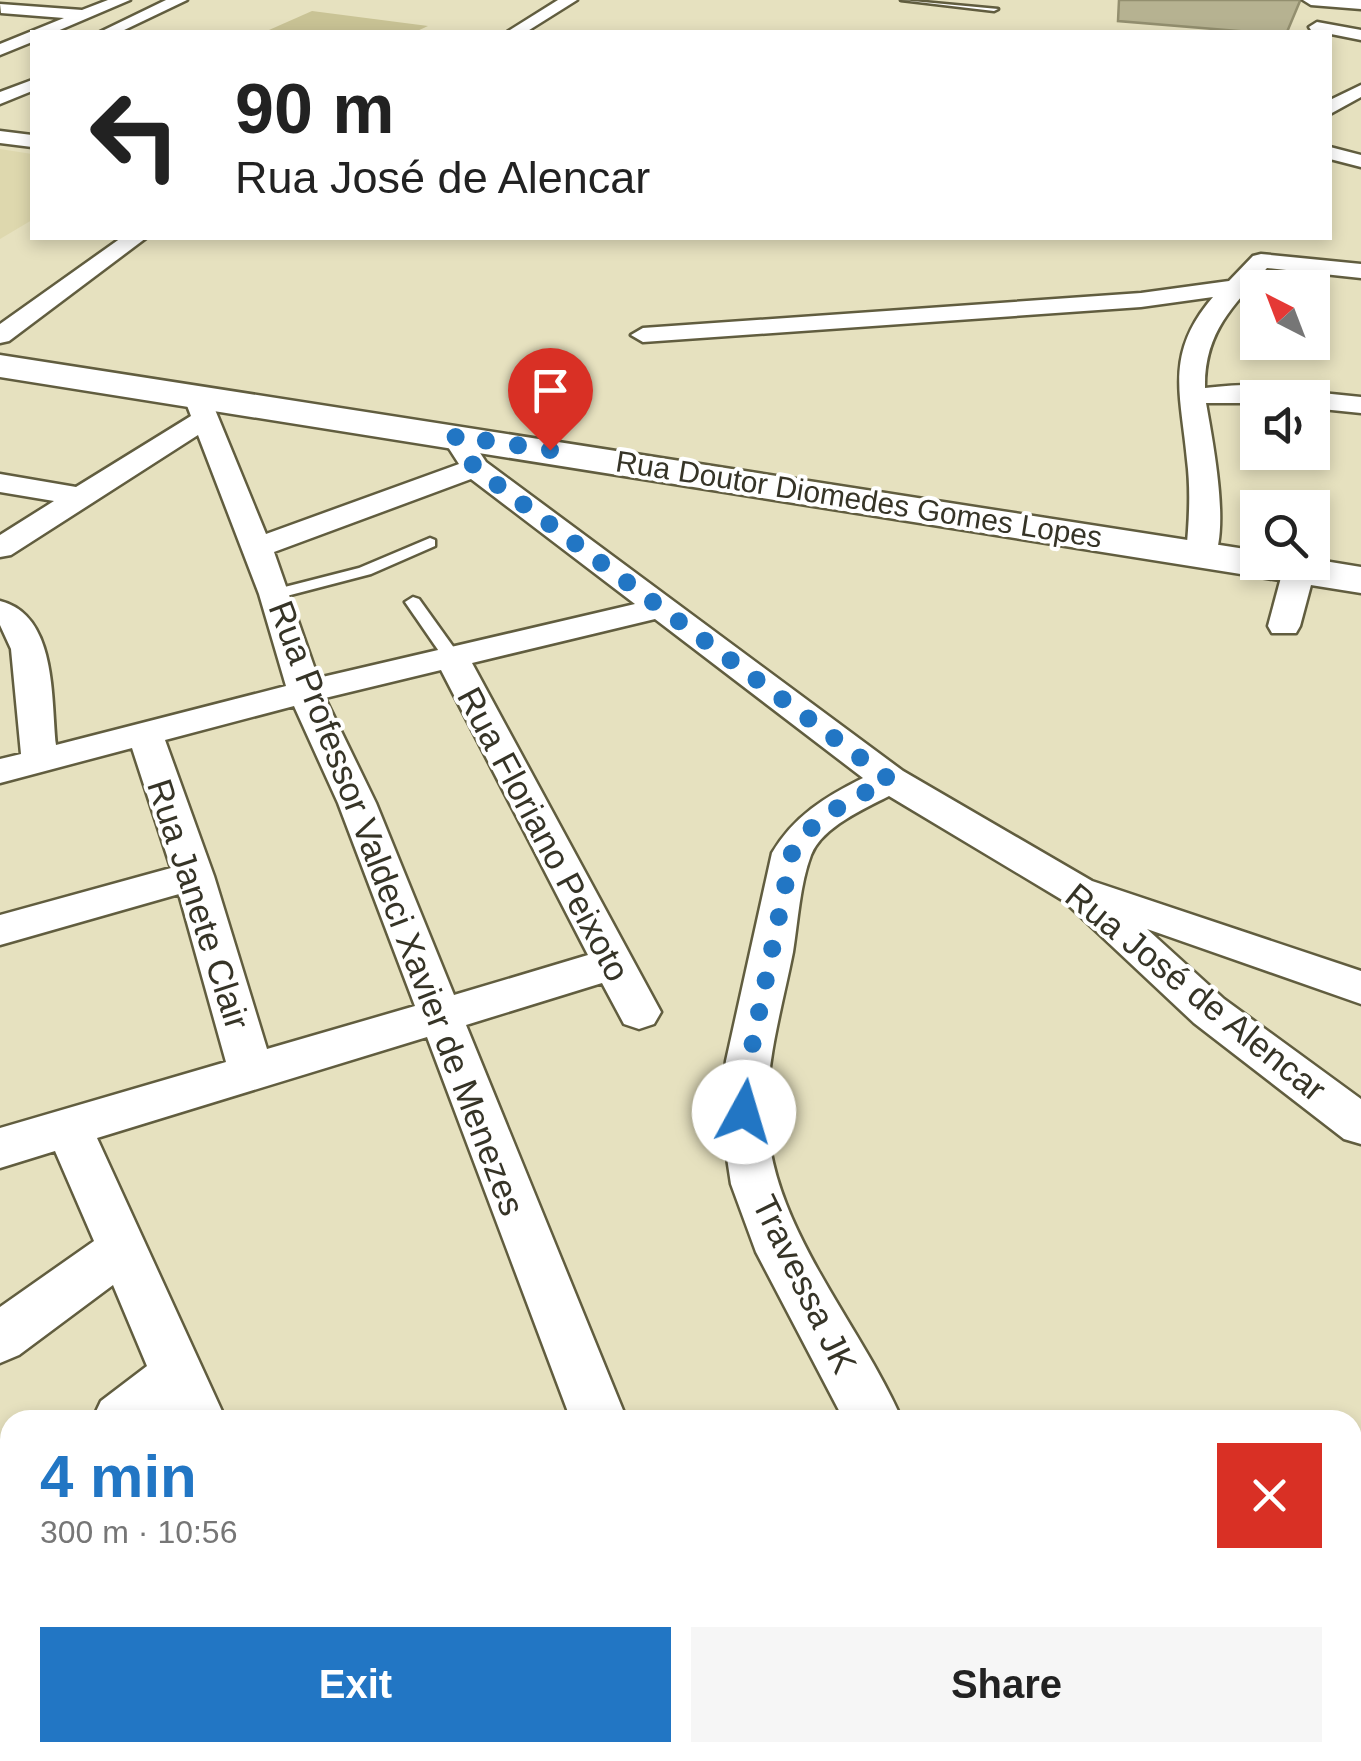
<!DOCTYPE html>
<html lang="en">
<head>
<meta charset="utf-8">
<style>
	:root { --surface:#fff; --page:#f6f6f6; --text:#222; --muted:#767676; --accent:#2276c4 }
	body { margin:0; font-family:Arial,sans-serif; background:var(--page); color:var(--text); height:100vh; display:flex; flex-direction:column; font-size:38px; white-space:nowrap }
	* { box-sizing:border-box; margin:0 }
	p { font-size:32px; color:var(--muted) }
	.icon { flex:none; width:55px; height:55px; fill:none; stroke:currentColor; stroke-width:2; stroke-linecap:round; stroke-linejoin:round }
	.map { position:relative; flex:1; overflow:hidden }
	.details { position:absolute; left:0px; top:1410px; width:1362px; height:352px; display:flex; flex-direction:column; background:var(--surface); border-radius:30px 30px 0 0; box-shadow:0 5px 15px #0003 }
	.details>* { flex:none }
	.banner { position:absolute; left:30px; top:30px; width:1302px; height:210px; border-radius:0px; box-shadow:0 5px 15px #0003; background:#fff; color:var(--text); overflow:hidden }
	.needle { width:65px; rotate:318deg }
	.fabs { position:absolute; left:1240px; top:270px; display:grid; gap:20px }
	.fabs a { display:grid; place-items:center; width:90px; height:90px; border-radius:0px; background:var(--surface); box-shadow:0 5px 15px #0003; font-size:50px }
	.pin { position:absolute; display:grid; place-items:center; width:85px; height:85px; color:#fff; margin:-102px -42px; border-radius:50% 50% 50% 0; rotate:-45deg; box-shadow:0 0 10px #0007 }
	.pin .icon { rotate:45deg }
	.me { position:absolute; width:110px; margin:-55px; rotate:6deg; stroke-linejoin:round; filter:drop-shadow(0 0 8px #0008) }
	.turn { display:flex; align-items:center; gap:35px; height:210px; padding:0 40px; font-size:45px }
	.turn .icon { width:130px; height:130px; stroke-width:2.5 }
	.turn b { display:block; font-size:70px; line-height:85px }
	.round { display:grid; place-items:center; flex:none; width:105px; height:105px; border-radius:0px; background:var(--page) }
	.overview { display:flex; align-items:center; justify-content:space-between; height:170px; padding:0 40px }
	h1 { font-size:60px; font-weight:700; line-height:75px; color:var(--accent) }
	.action { display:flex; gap:20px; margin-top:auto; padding:20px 40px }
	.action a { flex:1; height:115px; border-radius:0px; background:var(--accent); color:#fff; font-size:40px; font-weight:700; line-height:115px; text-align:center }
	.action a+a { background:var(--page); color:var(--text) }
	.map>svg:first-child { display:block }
	.built { fill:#ded8ae }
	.green { fill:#c9c395 }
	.building { fill:#b6b291; stroke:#938f6f; stroke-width:2.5 }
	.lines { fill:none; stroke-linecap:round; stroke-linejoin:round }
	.lane-casing { stroke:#615d3f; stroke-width:5 }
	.street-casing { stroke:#615d3f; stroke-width:5 }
	.secondary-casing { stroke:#615d3f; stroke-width:5 }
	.lane { fill:#fff; fill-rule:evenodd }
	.street { fill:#fff; fill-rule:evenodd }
	.secondary { fill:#fff; fill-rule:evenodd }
	.route { stroke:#2276c4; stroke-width:18; stroke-dasharray:0 32.4 }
	.labels { text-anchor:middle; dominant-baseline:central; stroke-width:8; stroke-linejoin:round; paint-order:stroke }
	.far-street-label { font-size:30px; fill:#363427; stroke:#fff }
	.street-label { font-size:35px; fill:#363427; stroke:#fff }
</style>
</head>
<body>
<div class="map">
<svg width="1361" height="1761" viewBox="0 0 1361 1761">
	<rect width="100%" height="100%" fill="#e6e1bf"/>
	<path class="built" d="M0 149 32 154V220L0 239Z"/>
	<path class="green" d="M312 11 428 26 415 32 269 30Z"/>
	<path class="building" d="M1119 0H1299L1300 1 1287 32H1250L1118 21Z"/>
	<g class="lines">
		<g class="lane-casing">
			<g id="lane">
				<path d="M901 0 998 9 994 11Z"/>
				<path d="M430 538 435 540V546L371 574 275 599 267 594 269 591 359 568Z"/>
				<path d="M413 597 419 599 457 652V660H445L405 602Z"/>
			</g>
		</g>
		<g class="street-casing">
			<g id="street">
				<path d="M108 0H130L55 32H32V42L0 55V44L64 18 1 13 0 4 82 10Z"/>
				<path d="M166 0H187L120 32H100Z"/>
				<path d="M558 0H577L526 32H507Z"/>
				<path d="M1303 0H1361V9L1311 5Z"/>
				<path d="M1317 22 1361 30V40L1311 30 1309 27Z"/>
				<path d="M32 80V91L0 104V92Z"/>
				<path d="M1361 85V97L1330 114V100Z"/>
				<path d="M0 131 32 135V147L0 143Z"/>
				<path d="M1330 147 1361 155V167L1330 159Z"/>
				<path d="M121 238H146L9 341 0 343V324Z"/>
				<path d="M1261 254 1361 264V278L1267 268C1232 307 1204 333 1205 388 1233 385 1278 381 1302 395L1312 392 1361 397V413L1312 408V398H1258V403H1206C1212 437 1231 533 1212 561H1190L1186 554C1189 523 1191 491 1187 460 1181 394 1164 354 1213 297L1141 307 643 342 631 335 643 328 1141 293 1229 281 1253 256Z"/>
				<path d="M196 387 209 395 266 534 459 464 441 436 455 428 465 430 486 462 903 771 1092 881 1361 971V1004L1147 929 1224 999 1361 1099V1144L1344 1139 1194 1023 1064 901 889 796C864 809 822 827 811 855 800 884 798 921 793 952 783 1003 767 1057 767 1109 765 1221 860 1322 902 1420H844L756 1252 731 1184 720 1112 726 1061 772 853C794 816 825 797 863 778L655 619 472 663 661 1012 654 1024 639 1029 624 1024 602 983 466 1025 627 1420H571L427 1037 97 1138 226 1420H170L169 1416 163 1420H92L101 1401 147 1366 113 1285 19 1355 0 1363V1307L94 1241 55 1151 0 1168V1128L226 1062 179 894 0 945V915L171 868 132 748 0 783V759L21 754 11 649 0 625V601C57 615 51 698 56 745L286 686 259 594 198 435 11 555 0 557V535L54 501 0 492V474L76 487 191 416 183 395ZM471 479 635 604 318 678 274 552ZM441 670 588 955 454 995 376 803 325 698ZM294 706 338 803 415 1006 267 1049 214 876 165 740Z"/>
				<path d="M1307 562 1315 570 1300 626 1296 633H1272L1268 626 1283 570 1288 563Z"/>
				<path d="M10 1477V1539L0 1543V1481Z"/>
				<path d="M310 1752H375L378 1761H314Z"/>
				<path d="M699 1752H763L766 1761H702Z"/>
				<path d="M1027 1752H1093L1096 1761H1031Z"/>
			</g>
		</g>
		<g class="secondary-casing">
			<path id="secondary" d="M0 355 1258 551V562H1312V559L1361 567V593L0 377Z"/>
		</g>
		<use href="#lane" class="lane"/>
		<use href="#street" class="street"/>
		<use href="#secondary" class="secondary"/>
	</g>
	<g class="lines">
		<path class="route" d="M550 450 455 436 475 468 890 780C851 800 814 815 792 853L749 1061 744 1112"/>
	</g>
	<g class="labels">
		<g class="far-street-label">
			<text transform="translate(859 499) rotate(9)">Rua Doutor Diomedes Gomes Lopes</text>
		</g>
		<g class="street-label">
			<text transform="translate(544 834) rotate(62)">Rua Floriano Peixoto</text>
			<text transform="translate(199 904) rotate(72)">Rua Janete Clair</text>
			<text transform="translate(397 908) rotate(69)">Rua Professor Valdeci Xavier de Menezes</text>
			<text transform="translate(1196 992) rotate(39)">Rua José de Alencar</text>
			<text transform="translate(805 1284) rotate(64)">Travessa JK</text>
		</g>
	</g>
</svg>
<div class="fabs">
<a><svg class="needle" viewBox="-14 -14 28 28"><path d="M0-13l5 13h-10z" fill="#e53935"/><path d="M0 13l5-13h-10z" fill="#767676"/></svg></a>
<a><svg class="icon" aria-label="sound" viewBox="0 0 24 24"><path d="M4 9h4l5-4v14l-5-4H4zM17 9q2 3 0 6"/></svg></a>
<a><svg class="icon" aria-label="search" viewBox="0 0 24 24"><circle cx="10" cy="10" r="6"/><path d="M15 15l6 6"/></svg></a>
</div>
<div class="pin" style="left:550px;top:450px;background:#d93025"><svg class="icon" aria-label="arrive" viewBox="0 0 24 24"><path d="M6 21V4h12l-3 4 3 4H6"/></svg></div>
<svg class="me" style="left:744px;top:1112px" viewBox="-20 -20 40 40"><circle r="19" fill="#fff"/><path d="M0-13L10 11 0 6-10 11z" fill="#2276c4"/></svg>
<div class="banner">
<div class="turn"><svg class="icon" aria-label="left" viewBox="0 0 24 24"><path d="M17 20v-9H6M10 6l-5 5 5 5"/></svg><div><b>90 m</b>Rua José de Alencar</div></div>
</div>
<section class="details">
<div class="overview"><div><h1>4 min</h1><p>300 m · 10:56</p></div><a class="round" style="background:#d93025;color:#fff"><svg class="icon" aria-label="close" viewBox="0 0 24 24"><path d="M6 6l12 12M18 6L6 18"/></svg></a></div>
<div class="action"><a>Exit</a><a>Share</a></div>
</section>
</div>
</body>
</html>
